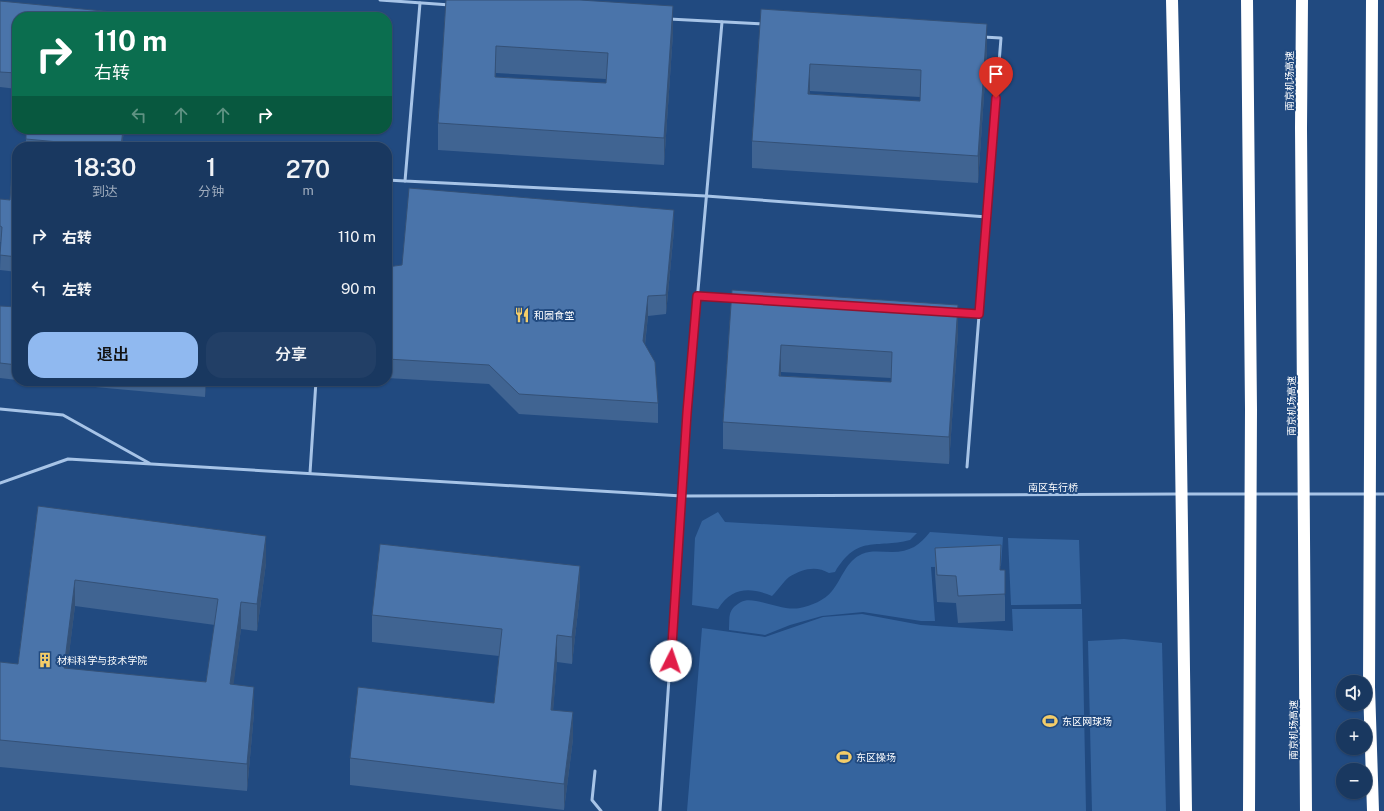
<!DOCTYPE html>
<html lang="zh">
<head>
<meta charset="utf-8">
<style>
	:root { --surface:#193860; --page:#223f66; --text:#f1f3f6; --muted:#9facbd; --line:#375275; --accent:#90b9f0 }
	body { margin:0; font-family:"Public Sans","Noto Sans SC",sans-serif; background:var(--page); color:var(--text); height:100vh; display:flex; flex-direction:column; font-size:15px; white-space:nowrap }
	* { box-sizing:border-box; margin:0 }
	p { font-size:13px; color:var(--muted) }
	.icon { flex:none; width:22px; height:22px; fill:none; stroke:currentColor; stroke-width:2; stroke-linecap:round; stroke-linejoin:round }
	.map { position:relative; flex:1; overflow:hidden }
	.details { position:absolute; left:12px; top:142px; width:380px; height:244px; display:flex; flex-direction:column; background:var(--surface); border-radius:16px; box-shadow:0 1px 3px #0004,0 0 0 1px var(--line) }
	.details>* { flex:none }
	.hud { position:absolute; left:12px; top:12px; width:380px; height:122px; border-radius:16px; box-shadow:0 1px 3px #0004,0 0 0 1px var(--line); background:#0b6e4f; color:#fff; overflow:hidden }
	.buttons { position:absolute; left:1336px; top:675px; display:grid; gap:8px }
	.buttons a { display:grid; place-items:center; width:36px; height:36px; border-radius:50%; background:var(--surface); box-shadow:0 1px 3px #0004,0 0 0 1px var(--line); font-size:20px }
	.pin { position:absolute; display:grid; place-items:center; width:34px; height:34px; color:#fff; margin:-41px -17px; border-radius:50% 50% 50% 0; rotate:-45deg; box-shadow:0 0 4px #0007 }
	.pin .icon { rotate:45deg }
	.me { position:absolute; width:44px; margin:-22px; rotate:4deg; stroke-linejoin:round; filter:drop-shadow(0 0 3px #0008) }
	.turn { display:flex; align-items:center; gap:14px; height:84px; padding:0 16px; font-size:18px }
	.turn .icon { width:52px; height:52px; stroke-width:2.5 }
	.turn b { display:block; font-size:28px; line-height:34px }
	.lanes { display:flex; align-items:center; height:38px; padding:0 16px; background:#0003; justify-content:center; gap:20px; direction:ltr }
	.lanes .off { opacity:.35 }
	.eta { display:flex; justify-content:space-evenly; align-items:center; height:68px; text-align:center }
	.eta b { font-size:24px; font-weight:600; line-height:28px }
	.action { display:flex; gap:8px; margin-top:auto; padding:8px 16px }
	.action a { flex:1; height:46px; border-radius:16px; background:var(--accent); color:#111; font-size:16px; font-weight:600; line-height:46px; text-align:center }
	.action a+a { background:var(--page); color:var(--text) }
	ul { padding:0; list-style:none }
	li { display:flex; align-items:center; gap:12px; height:52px; padding:0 16px }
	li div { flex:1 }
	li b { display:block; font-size:15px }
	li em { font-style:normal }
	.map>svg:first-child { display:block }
	.grass { fill:#35649e }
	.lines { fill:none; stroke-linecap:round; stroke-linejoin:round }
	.service { stroke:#a7c4e7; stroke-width:3 }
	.motorway { stroke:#fff; stroke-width:12 }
	.wall { fill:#406492; fill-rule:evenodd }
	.shaded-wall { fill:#345177 }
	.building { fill:#4a74aa; stroke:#345177; fill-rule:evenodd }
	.route-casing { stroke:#92132f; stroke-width:10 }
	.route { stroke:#e11d48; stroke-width:7 }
	.labels { text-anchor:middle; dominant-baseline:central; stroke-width:4; stroke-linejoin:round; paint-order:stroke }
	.street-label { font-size:10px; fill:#fff; stroke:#214a80 }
	.poi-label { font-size:10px; fill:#fff; stroke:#214a80; text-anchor:start }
</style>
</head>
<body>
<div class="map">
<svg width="1384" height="811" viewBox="0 0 1384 811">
	<rect width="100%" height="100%" fill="#214a80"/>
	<g class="grass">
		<path d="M718 512 725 522 917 533 910 540C875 549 858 534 835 572L829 573C816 565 802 569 789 577 783 582 778 590 772 596 750 587 732 587 718 609L692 605 695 538 702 521Z"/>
		<path d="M930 532 1003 537 1001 566 931 567 935 621H921L863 612 822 616 790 625 765 635 729 630C730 616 727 610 741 602 754 595 781 612 800 608 811 606 825 600 832 591 842 579 846 561 862 554 871 550 882 552 892 552 910 552 920 545 930 532Z"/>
		<path d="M1008 538 1079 540 1081 604 1011 605Z"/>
		<path d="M1012 609H1082L1086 811H687L702 628 765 637 823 617 862 614 921 625 1013 631Z"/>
		<path d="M1124 639 1162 643 1166 811H1092L1088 641Z"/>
	</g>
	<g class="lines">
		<g class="service">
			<path d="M380 0 450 5"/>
			<path d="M420 3 405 181 706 196 987 217"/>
			<path d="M669 19 764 24"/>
			<path d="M387 180 405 181"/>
			<path d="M697 296 735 298"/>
			<path d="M954 313 979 314"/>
			<path d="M0 409 63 415 149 463"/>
			<path d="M967 467 1001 38 983 37"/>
			<path d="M310 473 316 381"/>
			<path d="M0 483 68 459 682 496 1179 494"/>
			<path d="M1184 494H1247"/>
			<path d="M1252 494H1301"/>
			<path d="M1306 494H1367"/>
			<path d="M1372 494H1384"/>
			<path d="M595 771 592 800 601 811"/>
			<path d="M660 811 687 413 722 22"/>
		</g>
		<g class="motorway">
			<path d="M1172 0 1179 315 1186 811"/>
			<path d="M1247 0 1251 409 1249 811"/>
			<path d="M1302 0 1301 128 1306 811"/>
			<path d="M1372 0 1369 687 1373 811"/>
		</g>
	</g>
	<g class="wall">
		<path d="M446 0 673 33 664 165 438 150V123ZM496 73 606 79V83L496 77Z"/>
		<path d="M0 1 17 17V89L0 87Z"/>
		<path d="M761 9 987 51 978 183 752 168V141ZM810 91 920 97V101L810 94Z"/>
		<path d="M124 129 122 147H26V139Z"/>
		<path d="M17 169V272L0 270 1 242H0V199L10 200Z"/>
		<path d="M674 230 666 314 648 316 645 345 658 403V423L519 414 489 384 387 378V267Z"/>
		<path d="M732 290 958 332 949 464 723 449V422ZM781 372 891 378V382L781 376Z"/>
		<path d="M0 306 17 307V380L0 378Z"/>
		<path d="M29 381H206L205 397Z"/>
		<path d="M38 506 266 563 257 631 241 629 233 684 254 713 247 791 0 767V662L18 664ZM75 606 215 625 206 682 67 669Z"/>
		<path d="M935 548 1001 570 1005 597V621L958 623 956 603 937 602 935 574Z"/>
		<path d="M580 593 572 664 557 662 553 710 573 739 564 810 350 785V758L494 703 499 656 372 642V615Z"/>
	</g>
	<g class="shaded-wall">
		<path d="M673 6V33L664 165V138Z"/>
		<path d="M987 24V51L978 183V156Z"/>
		<path d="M496 46V73L495 104V77Z"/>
		<path d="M810 64V91L808 121V94Z"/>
		<path d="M123 129H124L122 147H121Z"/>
		<path d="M674 210V230L666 314V295Z"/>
		<path d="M648 296V316L643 361V341Z"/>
		<path d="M958 305V332L949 464V437Z"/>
		<path d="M781 345V372L779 403V376Z"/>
		<path d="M205 381H206L205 397Z"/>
		<path d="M266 536V563L257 631V604Z"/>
		<path d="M580 566V593L572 664V637Z"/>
		<path d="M75 580V606L64 695V668Z"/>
		<path d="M241 602V629L230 711V684Z"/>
		<path d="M557 635V662L551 737V710Z"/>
		<path d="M254 687V713L247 791V764Z"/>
		<path d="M573 712V739L564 810V784Z"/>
	</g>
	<g class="building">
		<path d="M446 0H580L673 6 664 138 438 123ZM496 46 608 53 606 83 495 77Z"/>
		<path d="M0 1 134 14V17H17V73L0 72Z"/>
		<path d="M761 9 987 24 978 156 752 141ZM810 64 921 70 920 101 808 94Z"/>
		<path d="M26 129H123L121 147H113L26 139Z"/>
		<path d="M12 169H17V257L0 255 2 227 0 226V199L10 200Z"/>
		<path d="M409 188 674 210 666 295 648 296 643 341 655 362 658 403 519 394 489 365 387 359V267L402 265Z"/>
		<path d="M732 290 958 305 949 437 723 422ZM781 345 892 352 891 382 779 376Z"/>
		<path d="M0 306 17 307V365L0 363Z"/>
		<path d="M192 381H205V382Z"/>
		<path d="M38 506 266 536 257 604 241 602 230 684 254 687 247 764 0 740V662L18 664ZM75 580 218 599 206 682 64 668Z"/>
		<path d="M380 544 580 566 572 637 557 635 551 710 573 712 564 784 350 758 358 687 494 703 502 629 372 615Z"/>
		<path d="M1001 545 1000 570H1005V594L958 596 956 576 937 575 935 548Z"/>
	</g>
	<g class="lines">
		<g class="route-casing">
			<path id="route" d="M671 661 687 413 697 296 979 314 996 98"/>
		</g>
		<use href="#route" class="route"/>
	</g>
	<defs>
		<g id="restaurant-bare" transform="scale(1.2)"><path d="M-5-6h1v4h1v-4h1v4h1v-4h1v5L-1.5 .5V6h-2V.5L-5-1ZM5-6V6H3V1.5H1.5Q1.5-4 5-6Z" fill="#f4cd69" stroke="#214a80" stroke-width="2.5" paint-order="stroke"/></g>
		<g id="building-bare" transform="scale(1.2)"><path d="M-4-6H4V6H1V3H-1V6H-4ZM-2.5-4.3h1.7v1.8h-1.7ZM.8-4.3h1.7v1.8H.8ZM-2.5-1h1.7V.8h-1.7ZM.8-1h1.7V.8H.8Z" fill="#f4cd69" stroke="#214a80" stroke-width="2.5" paint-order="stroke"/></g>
		<g id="stadium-bare" transform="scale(1.2)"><path d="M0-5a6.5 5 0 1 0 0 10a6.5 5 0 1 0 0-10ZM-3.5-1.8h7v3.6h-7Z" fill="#f4cd69" stroke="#214a80" stroke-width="2.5" paint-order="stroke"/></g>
	</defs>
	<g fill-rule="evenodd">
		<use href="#restaurant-bare" x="522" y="315"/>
		<use href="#building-bare" x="45" y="660"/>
		<use href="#stadium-bare" x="1050" y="721"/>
		<use href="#stadium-bare" x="844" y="757"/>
	</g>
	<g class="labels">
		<g class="street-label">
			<text transform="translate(1289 81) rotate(-90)">南京机场高速</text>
			<text transform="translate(1291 406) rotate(-90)">南京机场高速</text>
			<text x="1053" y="487">南区车行桥</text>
			<text transform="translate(1293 730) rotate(-90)">南京机场高速</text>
		</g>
		<g class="poi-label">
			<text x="534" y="315">和园食堂</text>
			<text x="57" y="660">材料科学与技术学院</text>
			<text x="1062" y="721">东区网球场</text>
			<text x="856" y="757">东区操场</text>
		</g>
	</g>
</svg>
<div class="buttons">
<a><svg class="icon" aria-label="sound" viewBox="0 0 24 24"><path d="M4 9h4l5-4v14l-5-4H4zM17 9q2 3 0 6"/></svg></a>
<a>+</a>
<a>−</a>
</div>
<div class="pin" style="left:996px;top:98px;background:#d93025"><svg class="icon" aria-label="arrive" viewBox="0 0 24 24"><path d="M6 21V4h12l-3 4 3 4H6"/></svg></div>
<svg class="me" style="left:671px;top:661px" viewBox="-20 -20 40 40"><circle r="19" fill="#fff"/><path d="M0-13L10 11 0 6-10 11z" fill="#e11d48"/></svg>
<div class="hud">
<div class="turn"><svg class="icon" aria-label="right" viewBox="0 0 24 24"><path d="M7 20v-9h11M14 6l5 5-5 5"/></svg><div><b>110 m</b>右转</div></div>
<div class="lanes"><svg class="icon off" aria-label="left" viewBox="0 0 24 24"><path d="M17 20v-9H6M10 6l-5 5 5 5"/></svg><svg class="icon off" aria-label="ahead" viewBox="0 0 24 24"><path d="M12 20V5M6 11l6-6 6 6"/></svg><svg class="icon off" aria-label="ahead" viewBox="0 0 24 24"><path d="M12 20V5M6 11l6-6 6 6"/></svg><svg class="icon" aria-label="right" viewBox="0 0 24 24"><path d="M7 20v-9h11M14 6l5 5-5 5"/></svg></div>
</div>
<section class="details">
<div class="eta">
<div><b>18:30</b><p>到达</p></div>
<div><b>1</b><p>分钟</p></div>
<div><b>270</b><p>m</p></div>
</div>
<ul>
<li><svg class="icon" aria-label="right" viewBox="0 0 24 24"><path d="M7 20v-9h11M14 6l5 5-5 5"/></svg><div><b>右转</b></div><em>110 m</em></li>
<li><svg class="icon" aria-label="left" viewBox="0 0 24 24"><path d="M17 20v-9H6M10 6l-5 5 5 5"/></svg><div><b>左转</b></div><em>90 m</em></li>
</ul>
<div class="action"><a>退出</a><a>分享</a></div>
</section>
</div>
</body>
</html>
